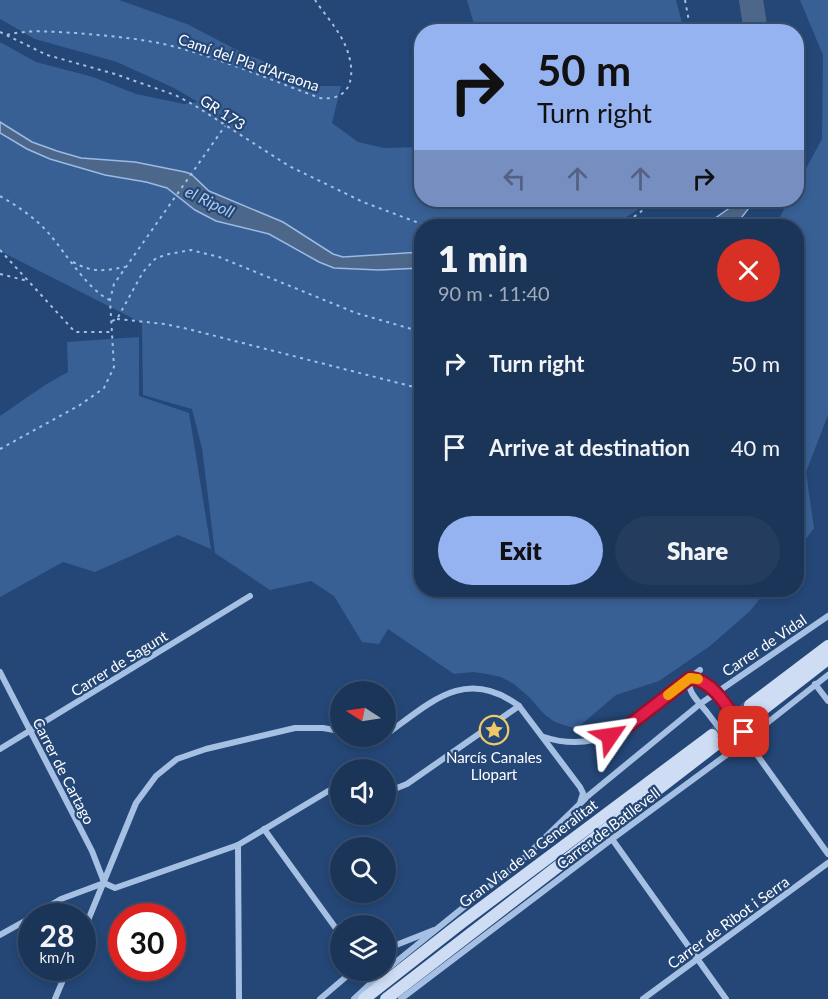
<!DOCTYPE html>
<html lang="en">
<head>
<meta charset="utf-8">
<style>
	:root { --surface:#1b3559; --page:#243d5f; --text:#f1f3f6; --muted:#a0abba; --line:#39506f; --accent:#95b2f1 }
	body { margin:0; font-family:Lato,sans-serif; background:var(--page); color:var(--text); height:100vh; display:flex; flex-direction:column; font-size:22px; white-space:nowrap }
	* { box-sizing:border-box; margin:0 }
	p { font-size:20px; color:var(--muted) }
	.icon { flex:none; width:33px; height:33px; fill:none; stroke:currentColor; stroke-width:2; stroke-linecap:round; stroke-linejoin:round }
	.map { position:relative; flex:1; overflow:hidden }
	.details { position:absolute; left:414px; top:219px; width:390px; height:378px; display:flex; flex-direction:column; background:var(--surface); border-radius:24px; box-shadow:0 3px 9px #0003,0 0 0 2px var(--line) }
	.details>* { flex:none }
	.hud { position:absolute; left:414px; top:24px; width:390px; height:183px; border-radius:24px; box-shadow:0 3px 9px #0003,0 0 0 2px var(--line); background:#95b2f1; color:#111; overflow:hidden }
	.needle { width:39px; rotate:282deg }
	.fabs { position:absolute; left:330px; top:681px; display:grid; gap:12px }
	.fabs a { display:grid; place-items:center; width:66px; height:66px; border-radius:50%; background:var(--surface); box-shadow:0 3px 9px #0003,0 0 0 2px var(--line); font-size:30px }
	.speed { position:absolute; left:18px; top:903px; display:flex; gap:12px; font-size:30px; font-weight:700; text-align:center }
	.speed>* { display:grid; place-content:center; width:78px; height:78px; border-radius:50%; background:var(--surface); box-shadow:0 3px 9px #0003,0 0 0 2px var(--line); line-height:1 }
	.speed small { font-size:15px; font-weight:400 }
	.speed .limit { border:9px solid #d22; background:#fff; color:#111 }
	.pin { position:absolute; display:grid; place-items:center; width:51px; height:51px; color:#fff; margin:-26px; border-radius:12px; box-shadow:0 3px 9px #0006 }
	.me { position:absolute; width:66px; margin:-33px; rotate:58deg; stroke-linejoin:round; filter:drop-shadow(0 0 4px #0008) }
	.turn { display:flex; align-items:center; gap:21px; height:126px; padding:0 24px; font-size:27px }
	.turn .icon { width:78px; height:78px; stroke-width:2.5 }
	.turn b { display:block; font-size:42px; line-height:51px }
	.lanes { display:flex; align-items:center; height:57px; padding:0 24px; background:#0003; justify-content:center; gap:30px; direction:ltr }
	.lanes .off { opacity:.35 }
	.round { display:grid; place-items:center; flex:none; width:63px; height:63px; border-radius:32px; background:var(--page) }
	.overview { display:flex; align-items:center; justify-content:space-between; height:102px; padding:0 24px }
	h1 { font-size:36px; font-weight:800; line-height:45px }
	.cta { display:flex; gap:12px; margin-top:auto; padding:12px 24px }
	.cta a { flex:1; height:69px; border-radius:36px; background:var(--accent); color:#111; font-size:24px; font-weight:800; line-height:69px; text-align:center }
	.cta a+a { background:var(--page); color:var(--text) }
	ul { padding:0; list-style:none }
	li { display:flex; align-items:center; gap:18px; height:84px; padding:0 24px }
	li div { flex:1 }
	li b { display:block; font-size:22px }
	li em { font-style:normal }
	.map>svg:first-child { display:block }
	.green { fill:#386095 }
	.water { fill:#4d678b; stroke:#9abbe4; stroke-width:1.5 }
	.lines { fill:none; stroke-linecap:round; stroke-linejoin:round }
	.river { stroke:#4d678b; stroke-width:24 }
	.secondary-tunnel { stroke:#45638b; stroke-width:12; stroke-dasharray:12 6; stroke-linecap:butt }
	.path { stroke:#a5c0e3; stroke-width:2; stroke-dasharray:3 4.5; stroke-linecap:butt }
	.street { stroke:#a5c0e3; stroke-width:6 }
	.secondary { stroke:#ceddf3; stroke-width:12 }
	.street-bridge { stroke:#a5c0e3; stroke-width:6 }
	.route-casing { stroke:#92132f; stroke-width:15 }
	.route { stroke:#e11d48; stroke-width:10 }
	.slow { stroke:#f59e0b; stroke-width:10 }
	.labels { text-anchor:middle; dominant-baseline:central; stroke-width:4.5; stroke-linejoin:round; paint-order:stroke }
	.street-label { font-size:15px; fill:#fff; stroke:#244777 }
	.poi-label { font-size:15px; fill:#fff; stroke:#244777 }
	.water-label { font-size:16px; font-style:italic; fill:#b0caeb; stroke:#244777 }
</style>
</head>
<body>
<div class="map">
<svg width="828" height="999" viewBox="0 0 828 999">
	<rect width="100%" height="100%" fill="#244777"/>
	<g class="green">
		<path d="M0 0H119L187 24 237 50 321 86H341L332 123 358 142 384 148 421 147 422 200H647L636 211 611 226H422V590H767L750 611 710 646 659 681 616 695 576 729 555 722 545 715 529 697 514 684 501 677 487 674 473 672 454 674 388 629 379 644 362 642 334 596 311 581 270 590 215 553 202 448 192 409 143 395 142 323 0 251V42L36 62 93 77 136 94 184 104 198 102 174 88 117 62 35 39 0 19Z"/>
		<path d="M467 0H676L684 31H476Z"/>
		<path d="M800 0H828V415L806 472 814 528 797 551 796 226H775L789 200H796L797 185 822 139 823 55Z"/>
		<path d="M139 337V396L189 413 211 549 178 535 95 572 63 562 0 597V416L45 385 68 372 67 342Z"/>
	</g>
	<g class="water">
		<path d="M0 122 32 142 57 151 81 158 135 162 185 172 191 174 209 191 283 222 333 254 343 257 421 252V268L379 270 334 268 319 262 269 234 216 221 195 210 167 188 146 182 105 175 50 159 27 149 0 133Z"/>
		<path d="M741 200H752L749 208 735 226H704Z"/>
	</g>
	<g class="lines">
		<path class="river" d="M751 0 756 32"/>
		<g class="secondary-tunnel">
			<path d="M712 735 750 705"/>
			<path d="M718 743 757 714"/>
		</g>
		<g class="path">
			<path d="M685 0 691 32"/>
			<path d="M0 32 47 55 115 74 175 95 194 105 289 166 363 202 427 226"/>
			<path d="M7 35C29 29 52 32 76 33 108 36 140 38 172 46 222 59 271 80 320 98 354 102 356 72 346 47 339 30 325 15 315 0"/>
			<path d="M0 196C19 207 37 219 51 236 66 254 89 291 110 300"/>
			<path d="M622 226 656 200"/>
			<path d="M0 250 75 332H113"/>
			<path d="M73 262C93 273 103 271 125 267"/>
			<path d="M0 274 28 281"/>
			<path d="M117 319 165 324 188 329 422 389"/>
			<path d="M112 321 117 319 143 272 156 258 169 254 191 250 219 257 356 313 422 332"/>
			<path d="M0 449 80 405 104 388 114 367 110 300 114 284 225 126"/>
		</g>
		<g class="street">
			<path d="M0 672 92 851 104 882"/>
			<path d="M815 684 828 701"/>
			<path d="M706 711C698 701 686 691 690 678L704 682 716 694"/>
			<path d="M386 732 391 731C434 699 468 668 519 706L580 787 583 793 580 803"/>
			<path d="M747 736 755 752 828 854"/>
			<path d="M544 737C610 759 652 706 700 670"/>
			<path d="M0 749 250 596"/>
			<path d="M386 785 397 788 407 784 519 706"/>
			<path d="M264 829 340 934"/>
			<path d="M612 839 726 999"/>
			<path d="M238 845 239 999"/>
			<path d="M104 883 115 888 238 845 340 784"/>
			<path d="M32 916 61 899 104 883"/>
			<path d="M0 935 32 917"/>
			<path d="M82 935 136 803 156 776 177 759 206 749 295 728H323L340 731"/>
			<path d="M386 949 434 930"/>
			<path d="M386 970 523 859 589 795 700 704 828 616"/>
			<path d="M55 999 68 968"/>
			<path d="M320 999 354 970"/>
			<path d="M354 999 385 970"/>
			<path d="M401 999 612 839 729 753 828 675"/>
			<path d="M643 999 828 863"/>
		</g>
		<g class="secondary">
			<path d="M750 705 828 646"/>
			<path d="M757 714 828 659"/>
			<path d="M364 999 461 923 712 735"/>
			<path d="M386 999 718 743"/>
		</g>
		<g class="street-bridge">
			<path d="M720 699 744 732"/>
			<path d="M706 711 729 741"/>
		</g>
	</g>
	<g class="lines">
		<g class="route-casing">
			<path id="route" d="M610 736 628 726 690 678C716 681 730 713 744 732"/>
		</g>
		<use href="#route" class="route"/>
		<path class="slow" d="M668 695 690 678 698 679"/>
	</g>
	<defs>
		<g id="sight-ring" transform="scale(1.5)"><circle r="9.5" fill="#244777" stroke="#edc969" stroke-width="1.5"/><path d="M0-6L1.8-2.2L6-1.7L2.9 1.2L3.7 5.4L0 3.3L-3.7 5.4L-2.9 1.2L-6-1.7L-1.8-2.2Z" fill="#edc969"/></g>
	</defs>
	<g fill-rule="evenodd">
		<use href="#sight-ring" x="494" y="730"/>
	</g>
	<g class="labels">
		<g class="street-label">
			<text transform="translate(249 62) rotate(19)">Camí del Pla d'Arraona</text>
			<text transform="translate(223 112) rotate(33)">GR 173</text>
			<text transform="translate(764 645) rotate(-34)">Carrer de Vidal</text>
			<text transform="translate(119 663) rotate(-32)">Carrer de Sagunt</text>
			<text transform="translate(64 771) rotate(63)">Carrer de Cartago</text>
			<text transform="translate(608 828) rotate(-37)">Carrer de Batllevell</text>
			<text transform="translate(528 853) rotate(-37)">Gran Via de la Generalitat</text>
			<text transform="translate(728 922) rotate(-36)">Carrer de Ribot i Serra</text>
		</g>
		<g class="poi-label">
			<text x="494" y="757">Narcís Canales<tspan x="494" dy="17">Llopart</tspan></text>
		</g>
		<g class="water-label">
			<text transform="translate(210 201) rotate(26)">el Ripoll</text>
		</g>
	</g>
</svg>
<div class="fabs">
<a><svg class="needle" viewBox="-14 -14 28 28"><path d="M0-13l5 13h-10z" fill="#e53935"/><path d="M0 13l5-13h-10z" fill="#a0abba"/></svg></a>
<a><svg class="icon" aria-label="sound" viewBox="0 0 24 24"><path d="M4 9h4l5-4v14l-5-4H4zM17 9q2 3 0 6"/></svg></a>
<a><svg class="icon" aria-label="search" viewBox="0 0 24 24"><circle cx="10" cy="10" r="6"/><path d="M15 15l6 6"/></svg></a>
<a><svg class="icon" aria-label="layers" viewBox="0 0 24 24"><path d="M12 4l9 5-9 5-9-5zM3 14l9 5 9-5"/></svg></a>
</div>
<div class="speed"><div>28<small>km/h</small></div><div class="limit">30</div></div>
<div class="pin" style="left:744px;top:732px;background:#d93025"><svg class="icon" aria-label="arrive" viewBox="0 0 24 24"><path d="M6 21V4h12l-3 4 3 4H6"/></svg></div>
<svg class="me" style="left:610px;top:736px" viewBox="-20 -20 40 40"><path d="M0-17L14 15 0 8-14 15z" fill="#e11d48" stroke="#fff" stroke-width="4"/></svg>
<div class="hud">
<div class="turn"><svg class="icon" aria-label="right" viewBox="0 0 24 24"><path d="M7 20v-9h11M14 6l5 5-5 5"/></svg><div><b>50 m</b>Turn right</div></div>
<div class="lanes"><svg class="icon off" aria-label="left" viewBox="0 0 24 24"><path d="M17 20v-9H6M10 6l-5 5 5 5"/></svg><svg class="icon off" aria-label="ahead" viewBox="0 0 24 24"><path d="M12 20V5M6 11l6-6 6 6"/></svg><svg class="icon off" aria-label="ahead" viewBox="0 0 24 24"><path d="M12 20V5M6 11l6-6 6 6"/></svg><svg class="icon" aria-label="right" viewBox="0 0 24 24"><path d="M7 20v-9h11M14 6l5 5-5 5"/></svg></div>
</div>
<section class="details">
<div class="overview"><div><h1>1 min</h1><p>90 m · 11:40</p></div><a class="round" style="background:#d93025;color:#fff"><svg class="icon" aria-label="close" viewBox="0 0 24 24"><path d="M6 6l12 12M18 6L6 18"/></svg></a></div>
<ul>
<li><svg class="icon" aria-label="right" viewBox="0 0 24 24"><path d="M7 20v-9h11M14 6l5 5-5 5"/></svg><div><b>Turn right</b></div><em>50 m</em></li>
<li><svg class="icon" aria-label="arrive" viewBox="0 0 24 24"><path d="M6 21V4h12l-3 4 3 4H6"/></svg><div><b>Arrive at destination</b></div><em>40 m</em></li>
</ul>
<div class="cta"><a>Exit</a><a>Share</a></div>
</section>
</div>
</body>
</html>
